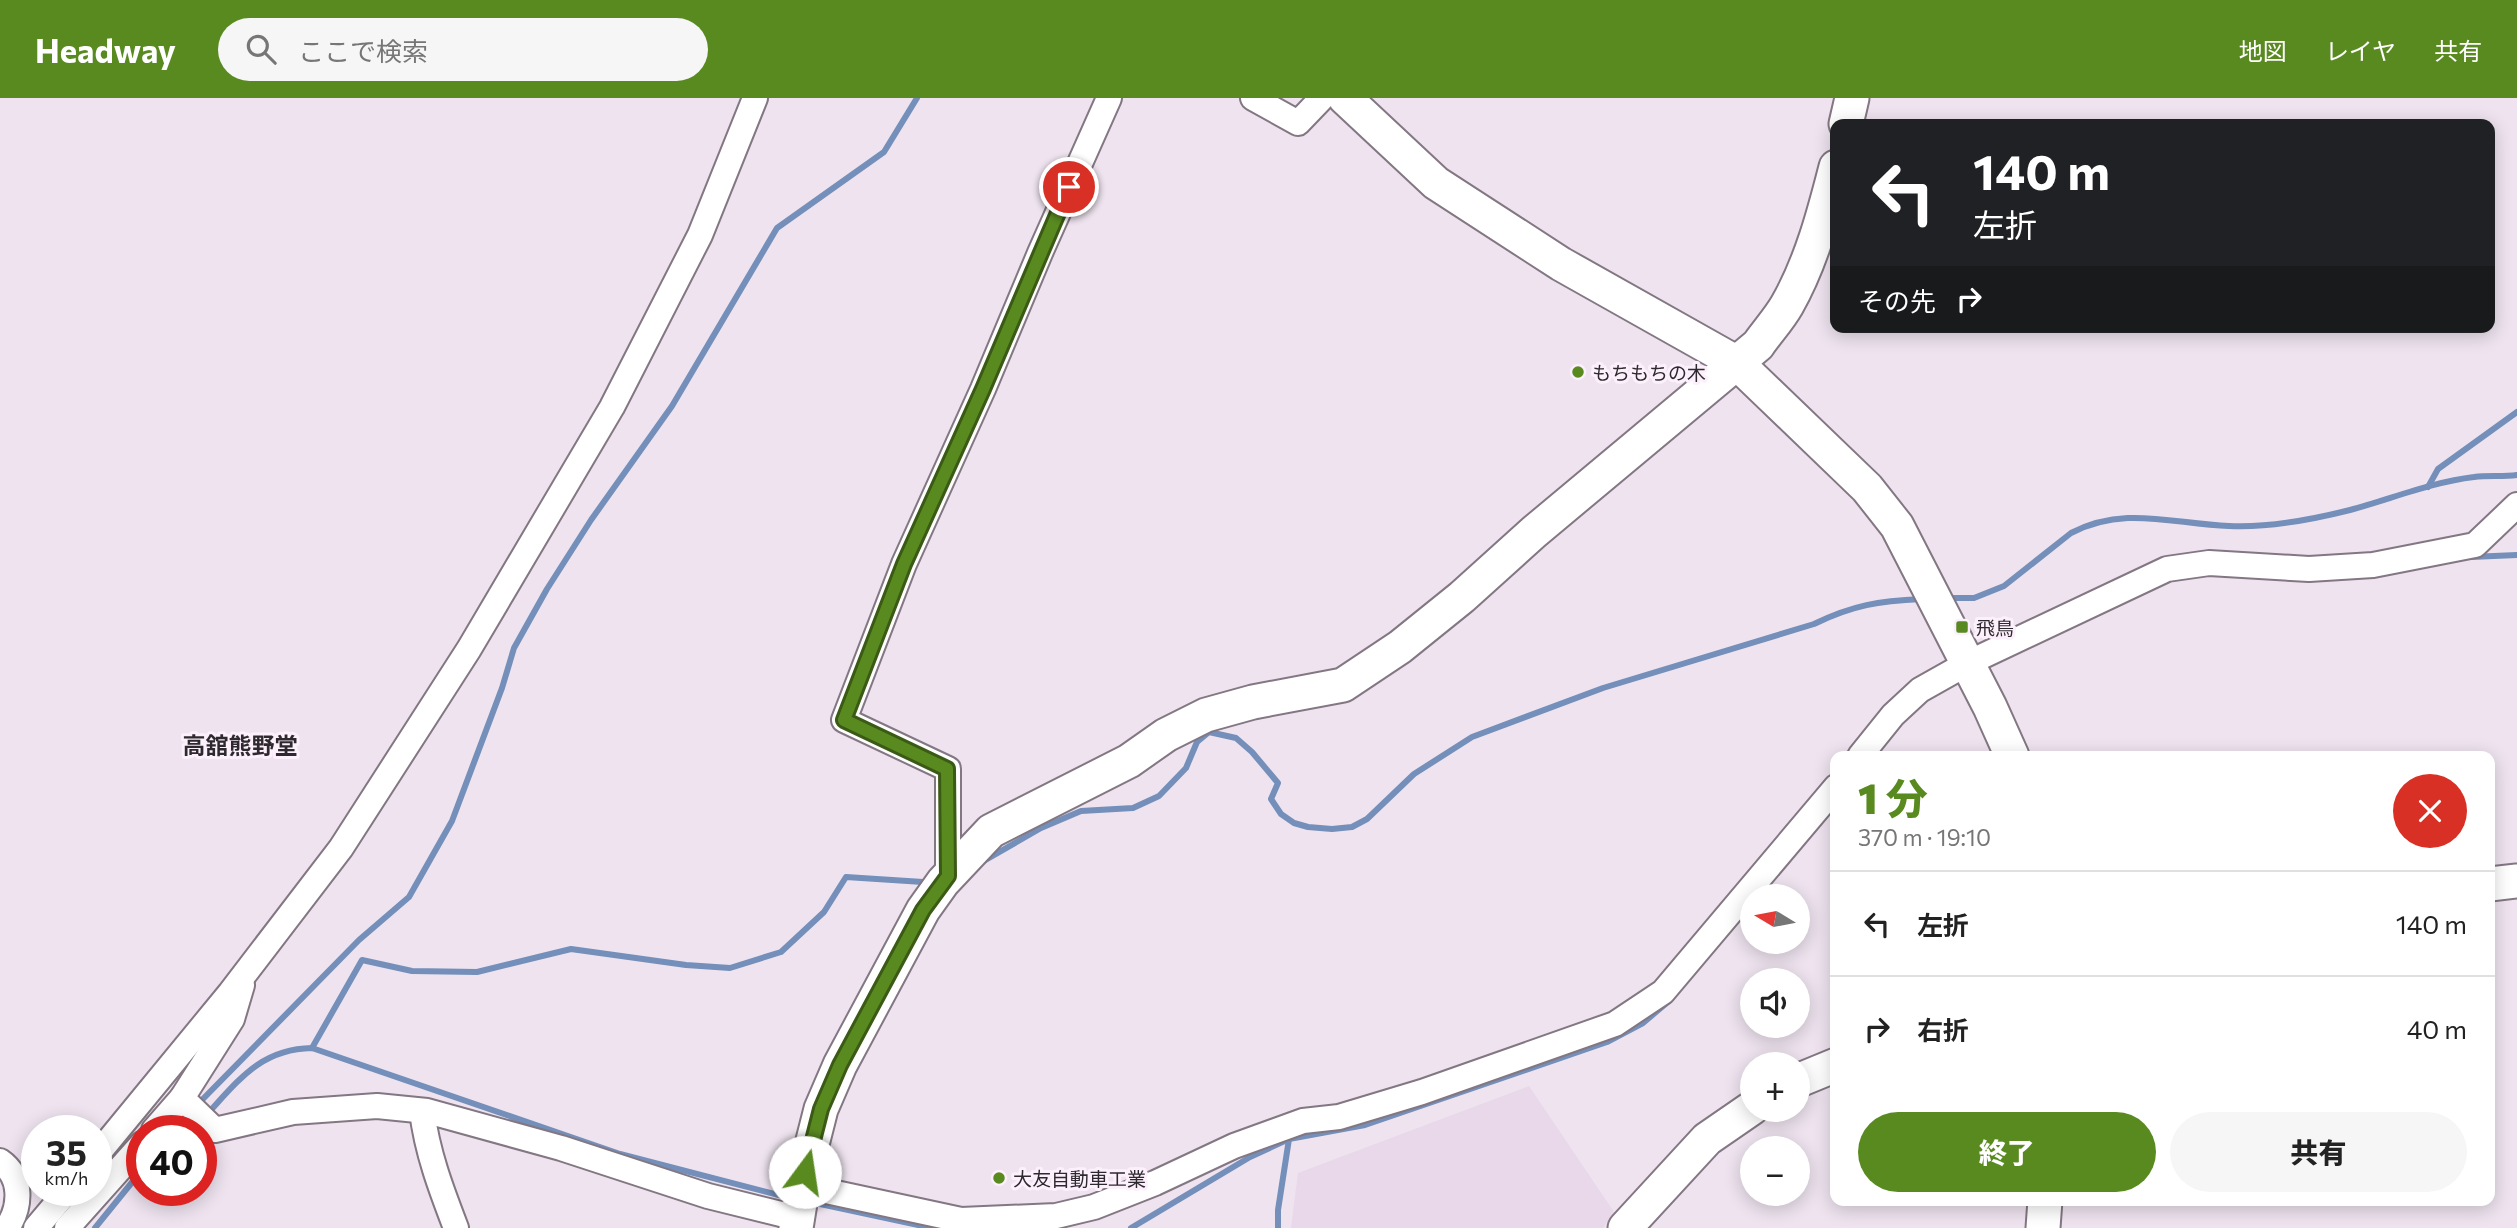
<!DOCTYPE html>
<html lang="ja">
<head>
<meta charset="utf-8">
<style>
	:root { --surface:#fff; --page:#f6f6f6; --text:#222; --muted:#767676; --line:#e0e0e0; --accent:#598a20 }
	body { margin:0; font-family:Commissioner,"Noto Sans JP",sans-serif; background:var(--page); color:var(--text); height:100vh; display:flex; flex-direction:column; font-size:26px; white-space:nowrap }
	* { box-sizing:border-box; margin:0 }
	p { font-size:23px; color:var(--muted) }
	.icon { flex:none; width:38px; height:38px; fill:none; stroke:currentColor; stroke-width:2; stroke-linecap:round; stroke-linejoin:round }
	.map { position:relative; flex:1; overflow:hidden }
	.drawer { position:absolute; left:1830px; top:653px; width:665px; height:455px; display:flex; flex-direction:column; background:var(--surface); border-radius:14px; box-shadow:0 4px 18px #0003 }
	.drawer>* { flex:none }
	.banner { position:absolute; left:1830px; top:21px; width:665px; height:214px; border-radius:14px; box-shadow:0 4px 18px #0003; background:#202124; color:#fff; overflow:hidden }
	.needle { width:46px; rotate:280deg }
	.controls { position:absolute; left:1740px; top:786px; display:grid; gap:14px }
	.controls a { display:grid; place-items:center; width:70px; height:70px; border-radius:50%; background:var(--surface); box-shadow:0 4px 18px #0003; font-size:35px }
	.speed { position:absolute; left:21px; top:1017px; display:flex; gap:14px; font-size:35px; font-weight:700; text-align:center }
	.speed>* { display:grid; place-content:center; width:91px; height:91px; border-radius:50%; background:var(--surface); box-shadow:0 4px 18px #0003; line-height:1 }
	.speed small { font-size:18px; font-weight:400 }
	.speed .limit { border:10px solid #d22; background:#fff; color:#111 }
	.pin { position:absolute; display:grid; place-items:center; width:60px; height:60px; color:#fff; margin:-30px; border:4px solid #fff; border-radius:50%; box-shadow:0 2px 7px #0007 }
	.me { position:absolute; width:77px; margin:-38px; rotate:14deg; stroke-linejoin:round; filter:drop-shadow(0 0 5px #0008) }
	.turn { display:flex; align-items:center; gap:24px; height:147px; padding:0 28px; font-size:32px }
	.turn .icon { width:91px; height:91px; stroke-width:2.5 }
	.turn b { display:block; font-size:49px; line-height:60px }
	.then { display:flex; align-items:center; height:66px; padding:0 28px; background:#0003; gap:14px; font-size:26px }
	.round { display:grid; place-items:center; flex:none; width:74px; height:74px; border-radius:37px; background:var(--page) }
	.summary { display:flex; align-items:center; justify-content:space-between; height:119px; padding:0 28px }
	h1 { font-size:42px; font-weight:800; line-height:52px; color:var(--accent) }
	.button { display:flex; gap:14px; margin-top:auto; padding:14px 28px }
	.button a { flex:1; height:80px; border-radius:42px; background:var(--accent); color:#fff; font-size:28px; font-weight:800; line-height:80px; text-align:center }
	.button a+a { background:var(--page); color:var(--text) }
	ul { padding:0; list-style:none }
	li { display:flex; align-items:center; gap:21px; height:105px; padding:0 28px; border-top:2px solid var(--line) }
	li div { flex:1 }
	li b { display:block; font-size:26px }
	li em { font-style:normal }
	header { display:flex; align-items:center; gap:42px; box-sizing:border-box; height:98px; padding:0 35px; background:var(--accent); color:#fff }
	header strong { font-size:33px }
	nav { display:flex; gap:38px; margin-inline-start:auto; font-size:24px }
	.search { width:490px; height:63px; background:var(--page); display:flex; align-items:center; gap:18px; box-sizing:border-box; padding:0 24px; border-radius:38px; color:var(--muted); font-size:26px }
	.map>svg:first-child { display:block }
	.built { fill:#e9d8ea }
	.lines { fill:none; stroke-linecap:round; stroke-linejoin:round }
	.stream { stroke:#738fba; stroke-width:6 }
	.street-casing { stroke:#827782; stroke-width:28 }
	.secondary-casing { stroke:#827782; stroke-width:37 }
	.street { stroke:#fff; stroke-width:24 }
	.secondary { stroke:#fff; stroke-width:33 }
	.route-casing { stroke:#3a5a15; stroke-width:18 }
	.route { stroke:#598a20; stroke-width:12 }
	.poi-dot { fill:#598a20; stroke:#fcf0fc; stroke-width:2.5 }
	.labels { text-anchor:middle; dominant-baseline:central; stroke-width:6; stroke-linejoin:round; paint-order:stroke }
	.poi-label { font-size:19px; fill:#2e292e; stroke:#fcf0fc; text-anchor:start }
	.quarter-label { font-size:23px; font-weight:bold; fill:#2e292e; stroke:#fcf0fc }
</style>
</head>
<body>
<header>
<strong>Headway</strong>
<div class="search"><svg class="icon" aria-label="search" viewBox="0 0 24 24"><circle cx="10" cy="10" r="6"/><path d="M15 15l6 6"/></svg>ここで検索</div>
<nav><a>地図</a><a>レイヤ</a><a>共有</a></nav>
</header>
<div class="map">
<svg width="2517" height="1130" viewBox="0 0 2517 1130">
	<rect width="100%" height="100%" fill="#eee3ef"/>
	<path class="built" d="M1529 988 1614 1114 1603 1130H1291L1298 1075Z"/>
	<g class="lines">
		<g class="stream">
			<path d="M2428 389 2438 371 2517 314"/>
			<path d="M2471 459 2517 457"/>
			<path d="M1947 500H1974L2004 488 2071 435C2125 407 2172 426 2229 428 2266 430 2314 421 2350 412 2391 401 2432 384 2474 379 2488 377 2503 379 2517 377"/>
			<path d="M982 764 1041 730 1081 713 1133 710 1159 698 1186 670 1197 644 1209 634 1236 640 1252 654 1278 685 1271 701 1281 716 1294 725 1308 729 1332 731 1352 729 1367 721 1414 676 1472 639 1603 590 1814 526C1853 507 1879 503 1922 501"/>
			<path d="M312 950 362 862 412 873 477 874 571 851 686 867 730 870 781 854 824 814 846 779 923 784"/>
			<path d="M199 1005 359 842 409 799 452 723 502 590 514 550 547 491 591 422 672 308 777 130 884 54 917 0"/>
			<path d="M210 1013C241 979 263 951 312 950L620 1056 790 1100"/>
			<path d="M174 1032 186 1017"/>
			<path d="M811 1104 932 1130"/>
			<path d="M95 1130 142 1072"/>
			<path d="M1131 1130 1250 1059 1289 1041 1365 1027 1607 944 1643 925 1669 903"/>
			<path d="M1278 1130V1112L1289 1041"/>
		</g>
		<g class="street-casing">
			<g id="street">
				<path d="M1253 0 1298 25 1322 0"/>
				<path d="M1860 658 1893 617 1920 592 1968 565 2167 471 2209 465 2309 471 2373 467 2475 447 2517 407"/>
				<path d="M948 778V671L844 622 904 466 983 291 1040 155 1109 0"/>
				<path d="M242 887 232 921 182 1000 215 1032 293 1014 377 1008 427 1013 561 1050 708 1098 797 1120"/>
				<path d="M422 1013C427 1054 441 1091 456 1130"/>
				<path d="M154 1032 182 1000"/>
				<path d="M96 1058 230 895 341 750 469 551 612 309 700 137 755 0"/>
				<path d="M0 1063C23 1079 21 1109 7 1130"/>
				<path d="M803 1088 961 1122 1056 1118 1094 1109 1155 1085 1234 1048 1303 1023 1339 1019 1422 994 1615 926 1663 894 1836 689"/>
				<path d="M36 1130 68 1092"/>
				<path d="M67 1130 142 1046"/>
			</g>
		</g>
		<g class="secondary-casing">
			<g id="secondary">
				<path d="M1345 0 1436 85 1561 166 1737 265 1867 390 1897 428 1990 609 2012 658"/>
				<path d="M1846 26 1852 0"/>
				<path d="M2490 786 2517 783"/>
				<path d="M1797 983 1836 967"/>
				<path d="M796 1130 805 1074 821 1011 840 967 923 812 943 784 991 733 1129 663 1166 637 1206 617 1253 604 1343 587 1400 549 1462 499 1534 434 1758 247C1767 234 1779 221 1787 207 1811 165 1824 116 1836 69"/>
				<path d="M1625 1130 1707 1041 1752 1010"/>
				<path d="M2043 1130 2045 1102"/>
			</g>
		</g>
		<use href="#street" class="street"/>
		<use href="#secondary" class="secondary"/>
	</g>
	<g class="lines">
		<g class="route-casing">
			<path id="route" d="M805 1074 821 1011 840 967 923 812 948 778 947 671 844 622 904 466 983 291 1069 89"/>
		</g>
		<use href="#route" class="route"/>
	</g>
	<g class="poi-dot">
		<circle cx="1578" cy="274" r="7"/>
		<rect x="1955" y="522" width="14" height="14" rx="3.5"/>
		<circle cx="999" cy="1080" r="7"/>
	</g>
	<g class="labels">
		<g class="poi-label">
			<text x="1592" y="274">もちもちの木</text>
			<text x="1976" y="529">飛鳥</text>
			<text x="1013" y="1080">大友自動車工業</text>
		</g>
		<g class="quarter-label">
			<text x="240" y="647">高舘熊野堂</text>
		</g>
	</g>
</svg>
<div class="controls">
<a><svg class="needle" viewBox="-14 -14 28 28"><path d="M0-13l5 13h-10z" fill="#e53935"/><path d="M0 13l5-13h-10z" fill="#767676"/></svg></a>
<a><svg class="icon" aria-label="sound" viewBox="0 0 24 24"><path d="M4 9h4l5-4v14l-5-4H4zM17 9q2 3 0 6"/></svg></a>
<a>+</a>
<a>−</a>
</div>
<div class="speed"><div>35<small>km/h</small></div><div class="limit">40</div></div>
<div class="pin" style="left:1069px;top:89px;background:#d93025"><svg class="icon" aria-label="arrive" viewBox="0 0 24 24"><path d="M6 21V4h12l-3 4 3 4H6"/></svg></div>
<svg class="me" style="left:805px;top:1074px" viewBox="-20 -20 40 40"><circle r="19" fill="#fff"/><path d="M0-13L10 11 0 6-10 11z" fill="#598a20"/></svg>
<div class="banner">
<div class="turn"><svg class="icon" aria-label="left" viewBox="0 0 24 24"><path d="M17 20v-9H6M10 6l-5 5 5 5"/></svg><div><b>140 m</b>左折</div></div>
<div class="then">その先<svg class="icon" aria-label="right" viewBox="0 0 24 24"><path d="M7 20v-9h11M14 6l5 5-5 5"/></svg></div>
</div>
<section class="drawer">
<div class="summary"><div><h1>1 分</h1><p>370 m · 19:10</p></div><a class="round" style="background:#d93025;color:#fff"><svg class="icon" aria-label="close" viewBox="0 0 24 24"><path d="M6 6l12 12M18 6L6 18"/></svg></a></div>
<ul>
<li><svg class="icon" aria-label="left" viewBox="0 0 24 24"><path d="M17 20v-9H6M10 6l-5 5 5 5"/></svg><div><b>左折</b></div><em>140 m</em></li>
<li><svg class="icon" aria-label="right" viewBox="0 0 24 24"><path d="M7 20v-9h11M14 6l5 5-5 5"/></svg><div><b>右折</b></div><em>40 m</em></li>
</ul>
<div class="button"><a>終了</a><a>共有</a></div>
</section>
</div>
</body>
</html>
